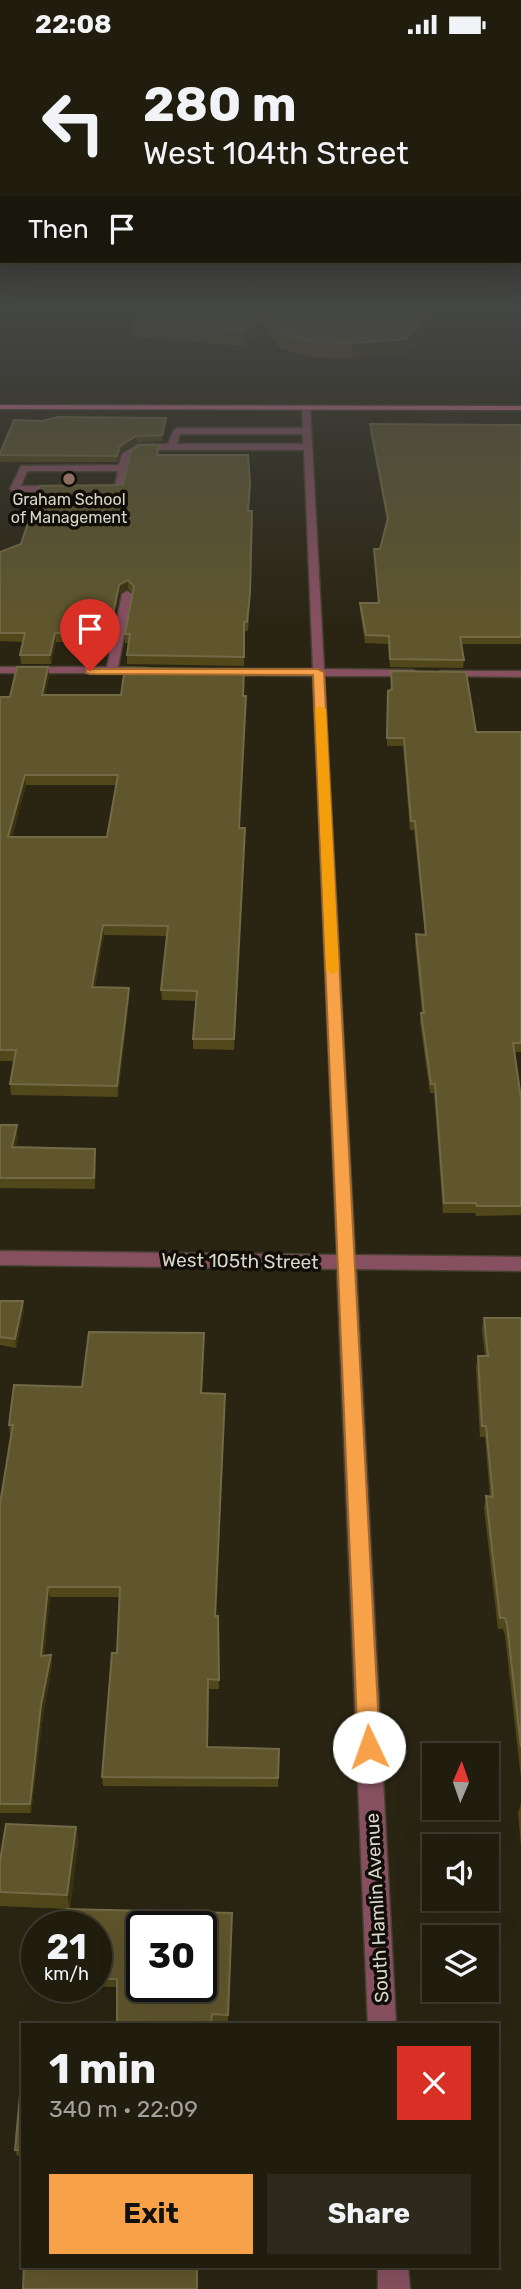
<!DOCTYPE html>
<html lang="en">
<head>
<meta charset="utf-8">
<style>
	:root { --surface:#201c0e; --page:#2d291c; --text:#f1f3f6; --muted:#a2a19e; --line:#3d3a2e; --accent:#f7a149 }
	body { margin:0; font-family:Rubik,sans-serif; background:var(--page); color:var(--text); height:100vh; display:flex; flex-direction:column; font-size:26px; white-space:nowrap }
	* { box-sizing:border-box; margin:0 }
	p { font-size:23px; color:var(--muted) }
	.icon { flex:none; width:38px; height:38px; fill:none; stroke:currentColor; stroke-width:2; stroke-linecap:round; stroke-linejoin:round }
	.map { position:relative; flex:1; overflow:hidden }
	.details { position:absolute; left:21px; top:1974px; width:478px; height:245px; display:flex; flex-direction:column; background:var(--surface); border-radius:0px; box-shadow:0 7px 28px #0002,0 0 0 2px var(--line) }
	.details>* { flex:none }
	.hud { position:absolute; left:0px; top:0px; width:522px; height:214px; box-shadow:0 7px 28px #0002,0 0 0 2px var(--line); background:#201c0e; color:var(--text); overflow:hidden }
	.needle { width:46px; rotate:2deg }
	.buttons { position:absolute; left:422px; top:1694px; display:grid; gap:14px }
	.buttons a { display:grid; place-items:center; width:77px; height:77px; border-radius:0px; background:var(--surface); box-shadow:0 7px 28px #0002,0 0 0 2px var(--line); font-size:35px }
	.speed { position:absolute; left:21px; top:1862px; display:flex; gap:14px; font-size:35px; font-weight:700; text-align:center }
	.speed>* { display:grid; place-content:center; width:91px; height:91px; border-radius:50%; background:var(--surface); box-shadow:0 7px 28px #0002,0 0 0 2px var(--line); line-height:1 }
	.speed small { font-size:18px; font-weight:400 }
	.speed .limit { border:4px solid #111; border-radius:10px; background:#fff; color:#111 }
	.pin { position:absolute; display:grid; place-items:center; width:60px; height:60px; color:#fff; margin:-72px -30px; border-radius:50% 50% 50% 0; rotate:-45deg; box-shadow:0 0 7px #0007 }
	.pin .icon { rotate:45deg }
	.me { position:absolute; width:77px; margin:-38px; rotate:357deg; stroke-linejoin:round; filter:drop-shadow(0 0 5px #0008) }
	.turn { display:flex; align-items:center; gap:24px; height:147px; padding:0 28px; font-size:32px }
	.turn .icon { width:91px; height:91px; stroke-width:2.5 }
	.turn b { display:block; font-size:49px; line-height:60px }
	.then { display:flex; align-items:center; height:66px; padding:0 28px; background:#0003; gap:14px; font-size:26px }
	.round { display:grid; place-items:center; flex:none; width:74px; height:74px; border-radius:0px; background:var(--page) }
	.summary { display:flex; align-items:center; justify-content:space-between; height:119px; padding:0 28px }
	h1 { font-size:42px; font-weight:700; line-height:52px }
	.primary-button { display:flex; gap:14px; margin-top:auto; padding:14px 28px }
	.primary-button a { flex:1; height:80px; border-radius:0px; background:var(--accent); color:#111; font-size:28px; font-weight:700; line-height:80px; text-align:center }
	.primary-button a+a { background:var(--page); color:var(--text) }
	.status { display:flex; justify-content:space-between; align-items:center; height:49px; padding:0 35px; background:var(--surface); direction:ltr }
	.status svg { height:19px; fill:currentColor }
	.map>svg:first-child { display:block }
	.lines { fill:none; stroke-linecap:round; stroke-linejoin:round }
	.minor-casing { stroke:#464130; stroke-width:3 }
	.major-casing { stroke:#464130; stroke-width:3 }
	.minor { fill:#875061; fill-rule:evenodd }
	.major { fill:#e7789d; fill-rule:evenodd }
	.wall { fill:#50471a; fill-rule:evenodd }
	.shaded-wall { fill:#3b330f }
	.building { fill:#5f562d; stroke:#726a46; stroke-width:2; fill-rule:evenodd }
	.route { fill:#f7a149; stroke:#a1692f; stroke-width:2 }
	.slow { fill:#f59e0b }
	.education-dot { fill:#8d6e63; stroke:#100e07; stroke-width:2.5 }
	.labels { text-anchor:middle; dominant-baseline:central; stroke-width:7; stroke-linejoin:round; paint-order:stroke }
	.far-poi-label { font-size:16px; fill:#d8d5ca; stroke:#100e07 }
	.street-label { font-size:19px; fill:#d8d5ca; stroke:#100e07 }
</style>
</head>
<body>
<div class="status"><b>22:08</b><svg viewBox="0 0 49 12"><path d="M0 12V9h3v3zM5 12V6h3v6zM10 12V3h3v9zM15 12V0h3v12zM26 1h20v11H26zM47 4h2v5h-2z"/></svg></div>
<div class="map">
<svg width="521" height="2240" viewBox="0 0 521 2240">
	<rect width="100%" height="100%" fill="#2a2513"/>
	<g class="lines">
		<g class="minor-casing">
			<g id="minor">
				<path d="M306 356 310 358 324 620 413 621 419 624 413 627H324L355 1206 521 1208V1222L356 1220 396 1976H368L337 1220 0 1216V1202L337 1206 313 627 220 626 214 623 220 620H313L304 401H140L129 408 122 442 100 443 95 440 115 437 118 422H27L21 437H62L67 440 62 443H15L10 440 21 417 119 416 122 405 138 395H168L173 382 177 379H303L302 358ZM180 385H303V395H177Z"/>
				<path d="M127 542 132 545 118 618 147 619 151 620V624H0V618H107L122 545Z"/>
				<path d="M440 622H521V628L444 627 438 624Z"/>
				<path d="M378 2217H408L410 2240H378Z"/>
			</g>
		</g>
		<g class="major-casing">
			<path id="major" d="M0 356 521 357V361L0 360Z"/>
		</g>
		<use href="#minor" class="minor"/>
		<use href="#major" class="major"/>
	</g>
	<g class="wall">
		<path d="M145 262 433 270 405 305 351 309 310 308 280 299 265 282 245 297 133 288 132 273Z"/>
		<path d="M166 369V375L162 392 137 393 121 403 117 413H0V404L42 372Z"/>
		<path d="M370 375 521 376V595H461L464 611 463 619 390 618 388 595 365 594 360 561V554H378L374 500H380L387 473 370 381Z"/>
		<path d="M160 404 159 406 250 442 249 462 250 552 248 582H244V617L127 615V606L128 594H125V585L133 544 128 540 119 544 109 593H56L51 615H21L20 606 23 593 0 592V503L21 495 123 436Z"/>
		<path d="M48 618 49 627 45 646 246 647 239 779H245V789L234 1001 193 1000V990L196 952 162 951 161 941 167 887 104 886 95 938 129 949 118 1048 11 1046 10 1035 14 1012H0V648H10ZM26 736H116L107 788H12Z"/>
		<path d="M391 622 476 683H521V1003H514L521 1049V1166L476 1167 475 1164H443L434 1044H430L420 973 421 964H422L415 894 416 885 425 886 414 781H410L403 697H387L388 642 391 641Z"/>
		<path d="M0 1076 18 1087 16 1098 96 1110 95 1140 0 1139Z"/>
		<path d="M0 1252 24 1261 16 1299 0 1296Z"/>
		<path d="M484 1269H521V1730L505 1586 503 1580H498L484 1459 486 1447H490L485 1388H480L476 1319 478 1307H485L482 1280Z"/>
		<path d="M204 1294 202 1344 225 1345V1355L216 1567H218L219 1640H209L208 1698 279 1700 278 1738 103 1737 102 1728 117 1604 120 1548H50L44 1606H51L52 1616 43 1666 31 1764H0V1455L10 1386 9 1376 82 1338Z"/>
		<path d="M521 1754V1797L518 1764Z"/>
		<path d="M76 1778 78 1792 70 1860 232 1872 228 1973 212 1972V1976H117V1938L81 1937H96V1878L67 1860 0 1857V1812Z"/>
		<path d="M23 2013V2107H17L15 2101Z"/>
	</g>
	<g class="shaded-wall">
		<path d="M429 262H434L433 270 405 305 351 309 352 294Z"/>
		<path d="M265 268V282L245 297 244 282Z"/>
		<path d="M166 369V375L162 392V386Z"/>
		<path d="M136 387 137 393 121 403 117 413V407L120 397Z"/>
		<path d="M128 531V540L119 544 109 593V584L119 536Z"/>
		<path d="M55 584 56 593 51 615 50 606Z"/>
		<path d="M48 618 49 627 43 655 42 646Z"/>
		<path d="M25 726 26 736 9 798 8 788Z"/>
		<path d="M245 779V789L234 1001V990Z"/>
		<path d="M103 876 104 886 93 949 92 938Z"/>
		<path d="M129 939V949L118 1048 117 1037Z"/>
		<path d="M17 1076 18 1087 14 1109 12 1098Z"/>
		<path d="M95 1100 96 1110 95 1140 94 1129Z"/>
		<path d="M23 1252 24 1261 16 1299 15 1290Z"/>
		<path d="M225 1345V1355L216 1576 215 1567Z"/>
		<path d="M48 1538 50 1548 43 1616 41 1607Z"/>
		<path d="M51 1606 52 1616 43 1666 31 1764 30 1755 41 1656Z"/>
		<path d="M76 1778 78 1792 70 1860 67 1846Z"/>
	</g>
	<g class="building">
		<path d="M145 262H429L406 290 352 294 310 293 280 284 265 268 244 282 132 273Z"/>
		<path d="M57 368 166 369 162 386 136 387 120 397 117 407 0 406V404L14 371 42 372Z"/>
		<path d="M370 375 521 376V588H460L464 611 390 610 389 587 366 586 360 554H379L374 500H380L388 469Z"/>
		<path d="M140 396H159L157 406H248L250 434 248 462H252L250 544 247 573H244V608L127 606 130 585H125L134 537 128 531 119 536 109 584H55L50 606H20L25 584H0V503L21 495 40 437 123 436 131 402Z"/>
		<path d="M17 618H48L42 646H121L125 619 244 620 243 647H246L239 779H245L234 990H193L197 942 161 941 168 877 103 876 92 938 129 939 117 1037 10 1035 16 1001H0V648H10ZM25 726H118L107 788H8Z"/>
		<path d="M391 622 466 623 476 683H521V994H513L521 1049V1157H477L476 1154H444L435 1035H431L421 964H424L416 885 426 886 415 772H411L404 689H387L388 642 392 640Z"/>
		<path d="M0 1076H17L12 1098 95 1100 94 1129H0Z"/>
		<path d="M0 1252H23L15 1290 0 1288Z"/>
		<path d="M484 1269H521V1698L507 1575 505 1569H500L486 1447 493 1448 486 1377H482L478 1307H488Z"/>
		<path d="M89 1283 204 1284 201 1344 225 1345 215 1567H218L219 1631 208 1630 207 1698 279 1700 278 1729 102 1728 112 1604H117L120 1538H48L41 1607 51 1606 41 1656 30 1755H0V1455L13 1376H9L14 1336 82 1338Z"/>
		<path d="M6 1775 76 1778 67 1846 0 1843V1812Z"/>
		<path d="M67 1860 232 1864 228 1966 212 1965 211 1976H117V1930H96V1878H65ZM142 1878H201V1937H142Z"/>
		<path d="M23 2013V2101H15Z"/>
		<path d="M24 2217H197V2240H23Z"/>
	</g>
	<linearGradient id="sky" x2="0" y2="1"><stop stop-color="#17140a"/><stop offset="0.45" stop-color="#444644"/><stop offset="1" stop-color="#444644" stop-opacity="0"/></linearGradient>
	<rect width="521" height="576" fill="url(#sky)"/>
	<path class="route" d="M86 620H318L324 623 380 1698 377 1706 369 1709 361 1706 358 1698 313 626 90 625 86 624Z"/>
	<path class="slow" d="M320 657 326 660 339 921 333 925 326 921 315 660Z"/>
	<circle class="education-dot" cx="69" cy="430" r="7"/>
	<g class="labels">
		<g class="far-poi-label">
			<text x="69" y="450">Graham School<tspan x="69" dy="18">of Management</tspan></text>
		</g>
		<g class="street-label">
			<text transform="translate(240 1212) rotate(1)">West 105th Street</text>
			<text transform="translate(377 1859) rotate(-93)">South Hamlin Avenue</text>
		</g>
	</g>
</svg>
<div class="buttons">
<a><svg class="needle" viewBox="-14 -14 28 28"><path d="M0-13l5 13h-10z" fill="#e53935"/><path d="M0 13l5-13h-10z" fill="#a2a19e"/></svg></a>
<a><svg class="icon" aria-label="sound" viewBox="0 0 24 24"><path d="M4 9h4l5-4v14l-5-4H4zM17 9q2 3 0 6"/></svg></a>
<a><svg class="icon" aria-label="layers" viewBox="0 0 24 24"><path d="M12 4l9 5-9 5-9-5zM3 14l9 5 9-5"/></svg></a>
</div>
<div class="speed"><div>21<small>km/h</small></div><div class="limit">30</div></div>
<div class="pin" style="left:90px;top:622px;background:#d93025"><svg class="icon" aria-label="arrive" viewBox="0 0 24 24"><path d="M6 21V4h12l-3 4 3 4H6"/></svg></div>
<svg class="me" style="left:369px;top:1698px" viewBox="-20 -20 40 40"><circle r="19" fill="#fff"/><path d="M0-13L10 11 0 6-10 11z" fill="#f7a149"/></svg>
<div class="hud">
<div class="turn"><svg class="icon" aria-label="left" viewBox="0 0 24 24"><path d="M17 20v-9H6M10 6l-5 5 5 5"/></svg><div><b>280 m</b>West 104th Street</div></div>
<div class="then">Then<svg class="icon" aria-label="arrive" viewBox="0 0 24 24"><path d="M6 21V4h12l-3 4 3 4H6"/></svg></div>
</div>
<section class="details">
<div class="summary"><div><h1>1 min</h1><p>340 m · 22:09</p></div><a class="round" style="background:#d93025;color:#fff"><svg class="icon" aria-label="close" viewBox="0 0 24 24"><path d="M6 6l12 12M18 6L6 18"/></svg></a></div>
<div class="primary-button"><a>Exit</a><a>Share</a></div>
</section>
</div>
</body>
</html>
